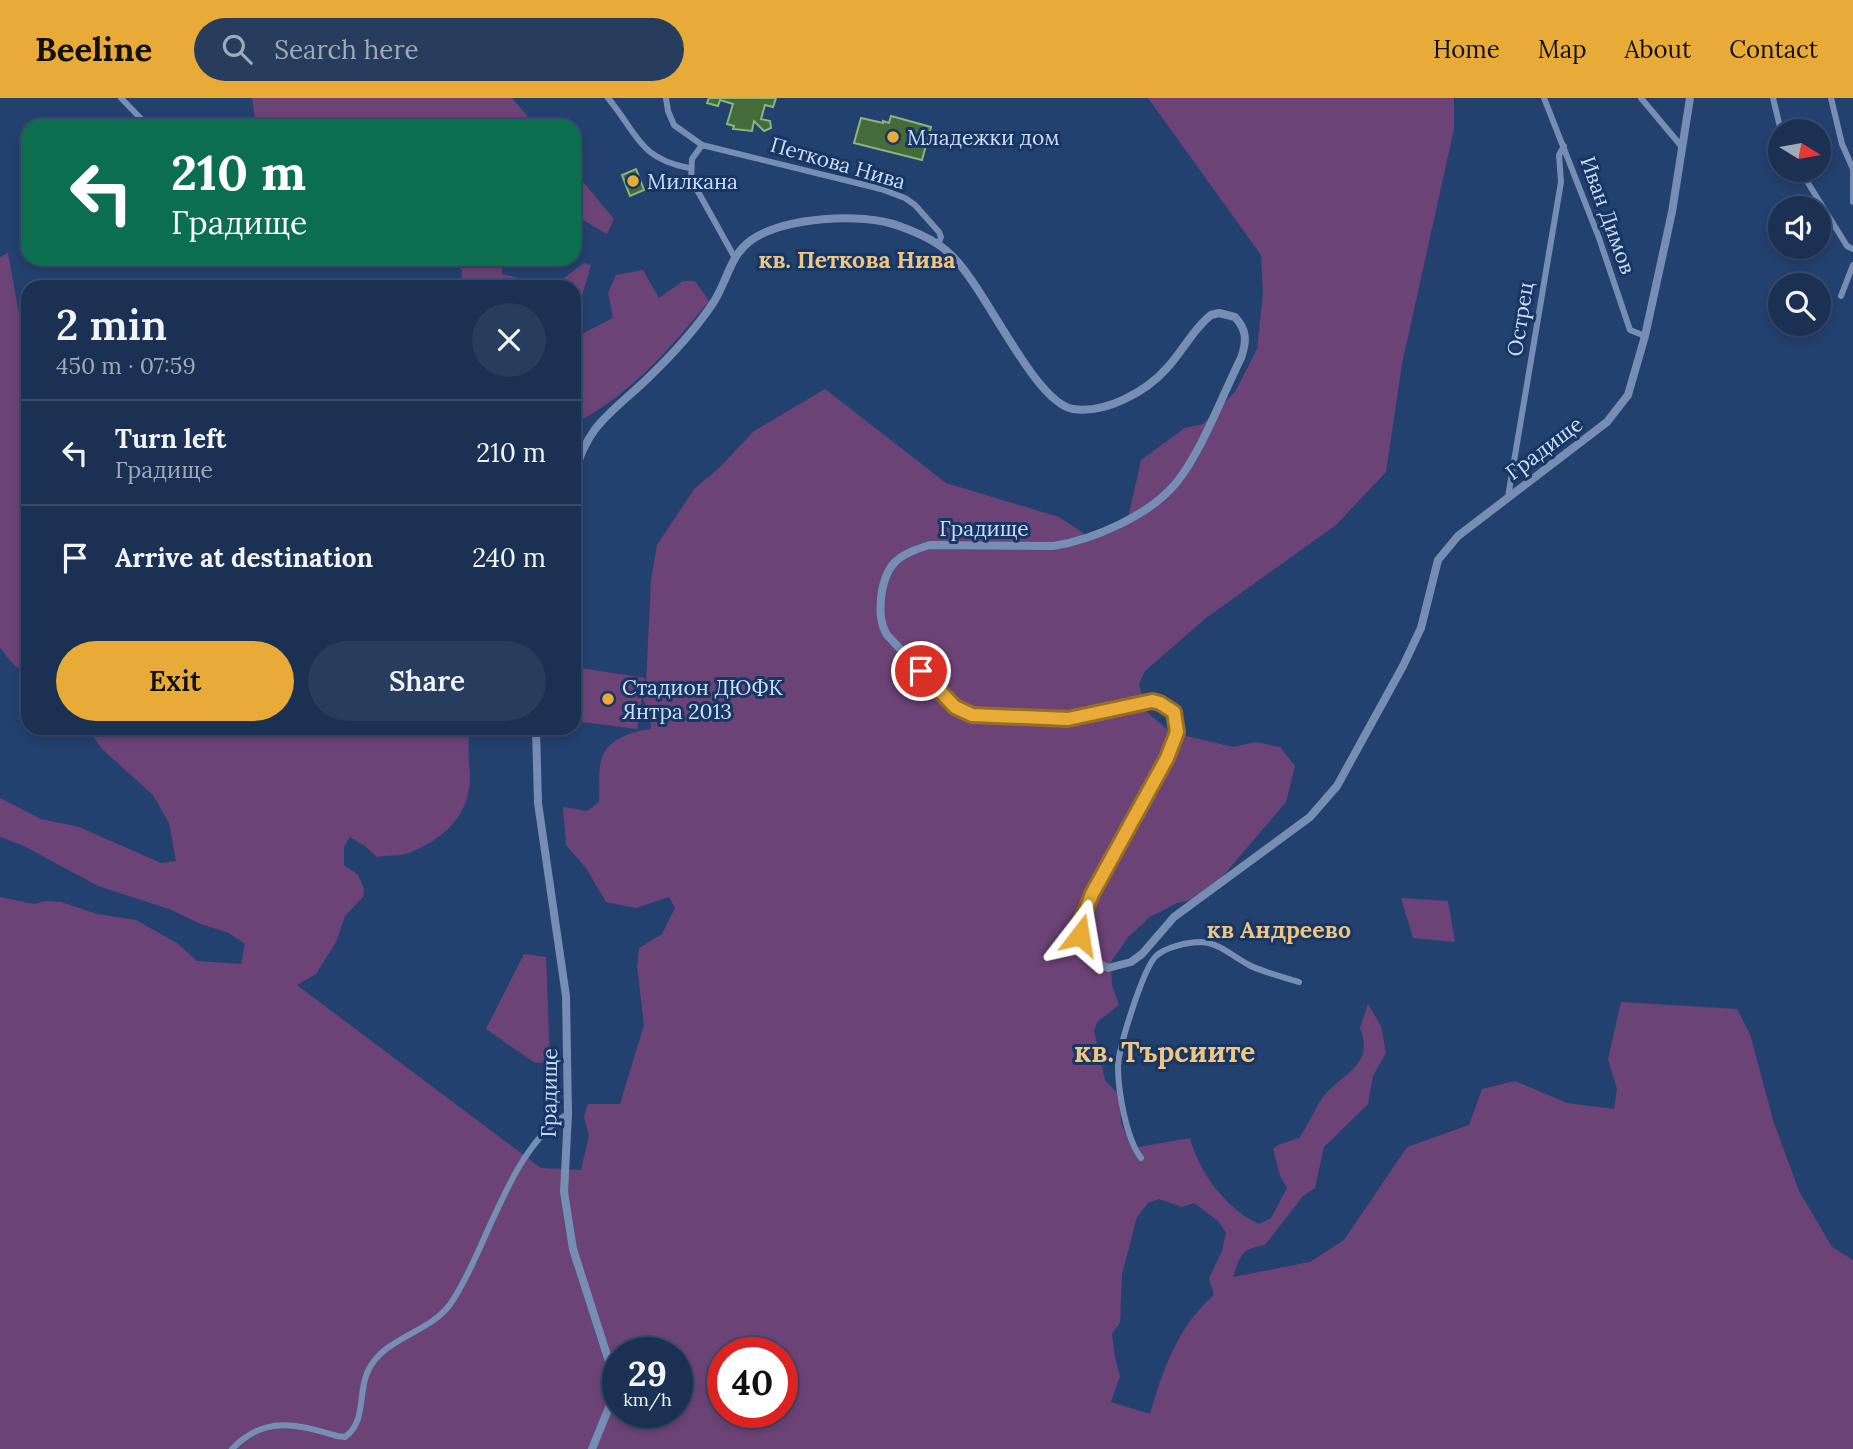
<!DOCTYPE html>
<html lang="en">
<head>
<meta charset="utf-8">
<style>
	:root { --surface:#1a3153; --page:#273d5d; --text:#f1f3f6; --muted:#9fa9b8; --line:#384c6a; --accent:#e8ab37 }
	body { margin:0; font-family:Lora,serif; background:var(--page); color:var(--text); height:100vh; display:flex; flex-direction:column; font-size:26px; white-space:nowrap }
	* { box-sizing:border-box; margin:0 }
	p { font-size:23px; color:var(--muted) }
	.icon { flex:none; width:38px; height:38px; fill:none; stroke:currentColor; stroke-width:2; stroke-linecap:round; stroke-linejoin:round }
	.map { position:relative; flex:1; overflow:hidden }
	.side { position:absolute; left:21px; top:182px; width:560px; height:455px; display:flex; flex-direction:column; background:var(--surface); border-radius:21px; box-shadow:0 4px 10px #0003,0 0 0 2px var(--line) }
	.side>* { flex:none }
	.guide { position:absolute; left:21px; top:21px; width:560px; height:147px; border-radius:21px; box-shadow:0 4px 10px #0003,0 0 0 2px var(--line); background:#0b6e4f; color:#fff; overflow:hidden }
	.needle { width:46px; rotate:101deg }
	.controls { position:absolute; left:1768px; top:21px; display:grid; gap:14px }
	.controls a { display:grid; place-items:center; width:63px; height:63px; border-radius:50%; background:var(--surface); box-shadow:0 4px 10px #0003,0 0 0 2px var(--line); font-size:35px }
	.speed { position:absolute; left:602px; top:1239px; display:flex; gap:14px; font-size:35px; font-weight:700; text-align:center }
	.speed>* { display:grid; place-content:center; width:91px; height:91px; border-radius:50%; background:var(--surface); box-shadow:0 4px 10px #0003,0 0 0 2px var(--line); line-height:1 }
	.speed small { font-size:18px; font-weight:400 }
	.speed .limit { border:10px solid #d22; background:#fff; color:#111 }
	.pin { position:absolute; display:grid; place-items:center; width:60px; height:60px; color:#fff; margin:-30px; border:4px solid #fff; border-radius:50%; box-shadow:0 2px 7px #0007 }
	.me { position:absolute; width:77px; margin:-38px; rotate:14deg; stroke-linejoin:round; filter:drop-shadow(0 0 5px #0008) }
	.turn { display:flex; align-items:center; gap:24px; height:147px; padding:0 35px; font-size:32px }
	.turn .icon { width:91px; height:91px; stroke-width:2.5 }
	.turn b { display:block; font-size:49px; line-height:60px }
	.round { display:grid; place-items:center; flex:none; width:74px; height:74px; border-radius:37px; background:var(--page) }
	.headline { display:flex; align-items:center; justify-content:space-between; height:119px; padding:0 35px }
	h1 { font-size:42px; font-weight:600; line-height:52px }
	.cta { display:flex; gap:14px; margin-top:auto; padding:14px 35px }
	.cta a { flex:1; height:80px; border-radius:42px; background:var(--accent); color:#111; font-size:28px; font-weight:600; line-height:80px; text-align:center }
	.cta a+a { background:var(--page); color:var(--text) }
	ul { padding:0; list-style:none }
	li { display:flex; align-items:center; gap:21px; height:105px; padding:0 35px; border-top:2px solid var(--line) }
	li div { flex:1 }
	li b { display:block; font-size:26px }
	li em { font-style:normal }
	header { display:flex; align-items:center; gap:42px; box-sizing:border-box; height:98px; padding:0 35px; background:var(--accent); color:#111 }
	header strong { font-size:33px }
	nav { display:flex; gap:38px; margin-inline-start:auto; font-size:24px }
	.search { width:490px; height:63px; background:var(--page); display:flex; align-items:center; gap:18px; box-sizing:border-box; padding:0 24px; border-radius:38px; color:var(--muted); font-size:26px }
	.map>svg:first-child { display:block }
	.green { fill:#6c4377; fill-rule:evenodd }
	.building { fill:#446b39; stroke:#8ab47e; stroke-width:2 }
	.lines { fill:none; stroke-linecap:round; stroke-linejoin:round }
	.minor { stroke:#768eb3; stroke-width:6 }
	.tertiary { stroke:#768eb3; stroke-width:8 }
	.route-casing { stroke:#976f24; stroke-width:18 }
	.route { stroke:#e8ab37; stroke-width:12 }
	.poi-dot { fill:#e8ab37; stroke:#183664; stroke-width:2.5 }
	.labels { text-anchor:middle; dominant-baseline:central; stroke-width:6; stroke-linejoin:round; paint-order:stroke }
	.poi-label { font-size:21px; fill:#ccdefb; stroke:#183664; text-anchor:start }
	.street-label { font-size:21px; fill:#ccdefb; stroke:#183664 }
	.neighbourhood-label { font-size:23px; font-weight:bold; fill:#f0c57f; stroke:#183664 }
	.district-label { font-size:28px; font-weight:bold; fill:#f0c57f; stroke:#183664 }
</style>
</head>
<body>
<header>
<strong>Beeline</strong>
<div class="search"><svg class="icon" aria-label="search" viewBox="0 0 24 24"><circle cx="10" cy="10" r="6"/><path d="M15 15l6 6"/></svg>Search here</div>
<nav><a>Home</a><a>Map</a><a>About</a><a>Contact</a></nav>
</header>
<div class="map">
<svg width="1853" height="1351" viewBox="0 0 1853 1351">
	<rect width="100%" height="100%" fill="#23416f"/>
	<g class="green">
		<path d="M252 0H512L536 28H261L255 21Z"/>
		<path d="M1148 0H1454V31L1402 266 1386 374 1336 427 1206 520 1145 573 1139 586 1146 613 1170 634 1233 649 1256 644 1280 649 1295 668 1286 704 1205 799 1177 805 1150 819 1128 839 1111 864 1112 887 1119 907 1097 924 1094 933 1105 982 1120 998 1121 1025 1133 1050 1190 1040C1198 1073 1227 1112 1259 1126L1271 1120 1287 1090 1280 1078 1273 1051 1278 1047 1299 1040C1307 1028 1314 1014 1321 1002 1338 976 1376 970 1360 930L1368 906 1381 928 1386 955 1373 978 1368 1006 1324 1049 1315 1090 1303 1098 1265 1147C1240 1152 1241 1156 1233 1179L1310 1164 1344 1142 1407 1049 1469 1027 1482 991 1515 983 1567 1005 1614 1011 1617 991 1608 961 1621 904 1737 911 1750 936 1773 1022 1799 1093 1832 1149 1853 1162V1351H0V799L34 806 46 803 61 804 97 816 136 822 177 845 197 863 241 866 245 846 229 835 201 826 169 811 98 788 24 748 0 739V700L41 721 79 729 161 765 176 763 169 725 153 697 102 651 87 630H470C467 648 469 661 470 679 470 717 444 741 409 755 401 758 387 757 377 759L365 748 350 739 344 749V767L358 777 364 790 363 799 345 818 336 844 316 876 297 887 541 1070 581 1072 589 1038 584 1019 588 1006H620L644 927 637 868 639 850 662 836 675 810 669 799 636 810 606 804 586 770 566 747 563 709 587 713 599 704C600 691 598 676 601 663 606 641 633 633 651 631L650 615 643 601 646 586 651 482 657 447 695 390 718 371 754 333 825 291 946 385 1059 419 1086 437 1117 432 1129 416 1141 362 1185 330 1203 326 1235 294 1257 251 1263 195 1261 157ZM1159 1101 1182 1109 1194 1105 1218 1123 1226 1135 1222 1153 1209 1180 1214 1197C1178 1228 1163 1271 1150 1316L1111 1304 1120 1278 1115 1260 1112 1236 1120 1225 1122 1176 1137 1119 1148 1105ZM618 1255H677V1314H618ZM723 1255H782V1314H723Z"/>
		<path d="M574 73 614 121 607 136 574 117Z"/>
		<path d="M8 155 21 227 28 245V577L14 567 0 550V159Z"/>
		<path d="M443 161H502V176L552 189 584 165 591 167 574 225V189H461L462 172 453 164Z"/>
		<path d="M643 172 659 200 683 183H695L709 203C669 252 631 296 574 326V240L613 220 608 195 616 177Z"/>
		<path d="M574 569 645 580 637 631 574 623Z"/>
		<path d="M1401 800 1448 803 1455 844 1413 840Z"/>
		<path d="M524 856 546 859 550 964 535 965 486 931Z"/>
	</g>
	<g class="building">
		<path d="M709 0H776L773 9 765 7 761 21 770 23 771 30 764 33 754 23 752 33 733 31 734 28 727 26 733 6 720 2 718 8 707 5Z"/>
		<path d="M891 18 931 29 922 62 854 45 861 20 883 25V23L889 25Z"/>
		<path d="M636 71 644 92 630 98 622 77Z"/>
	</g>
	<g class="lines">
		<g class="minor">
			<path d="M121 0 148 28"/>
			<path d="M608 0C638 36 638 60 689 70"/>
			<path d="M666 0 668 13 674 27 702 47 881 91 905 100 915 107 939 134 941 139 938 147"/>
			<path d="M1544 0 1599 140 1630 232 1645 238"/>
			<path d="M1641 0 1682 49"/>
			<path d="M1773 0 1781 33"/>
			<path d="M1831 0 1842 46 1853 71"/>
			<path d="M702 47 692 61 691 81 735 160"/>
			<path d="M1800 72 1847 148 1853 151"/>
			<path d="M1853 72V104"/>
			<path d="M1841 198 1853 167"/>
			<path d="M1508 399 1561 84 1559 57 1564 48"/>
			<path d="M1141 1060C1126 1040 1118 993 1118 968 1119 948 1143 871 1156 858 1166 849 1188 844 1201 844 1220 845 1233 859 1249 867 1260 873 1286 880 1299 884"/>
			<path d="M232 1351C265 1317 296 1326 337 1338L345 1339C366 1324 358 1297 367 1275 383 1238 430 1236 451 1205 487 1152 510 1048 568 1016"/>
		</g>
		<g class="tertiary">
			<path d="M574 377C588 326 610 316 646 282 670 259 697 230 715 202 727 182 731 157 750 143 783 119 862 114 899 128 916 134 937 143 950 156 985 187 1033 304 1073 311 1105 316 1146 294 1167 270 1183 253 1193 231 1211 217L1219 215 1235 219C1247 232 1247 243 1241 260 1223 296 1201 355 1176 385 1150 417 1093 442 1053 448L930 447C898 456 885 466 881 500 880 514 880 525 887 537L955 609 972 617 1068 621 1152 603 1160 605 1174 614 1177 634 1167 660 1092 796 1080 826 1083 849 1092 862 1108 870 1131 864 1142 856 1174 819 1310 719 1337 688 1403 568 1421 530 1438 462 1458 438 1607 324 1628 297 1645 238 1672 114 1690 0"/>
			<path d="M536 630 538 705 566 898 568 1016 564 1094 573 1151 614 1279 612 1302 592 1351"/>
		</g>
	</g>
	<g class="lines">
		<g class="route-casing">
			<path id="route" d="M921 573 955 609 972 617 1068 621 1152 603 1160 605 1174 614 1177 634 1167 660 1092 796 1080 826V837"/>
		</g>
		<use href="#route" class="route"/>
	</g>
	<g class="poi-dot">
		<circle cx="893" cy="39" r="7"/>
		<circle cx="633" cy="83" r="7"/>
		<circle cx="608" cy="601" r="7"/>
	</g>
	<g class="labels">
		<g class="poi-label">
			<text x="907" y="39">Младежки дом</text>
			<text x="647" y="83">Милкана</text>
			<text x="622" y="589">Стадион ДЮФК<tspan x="622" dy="24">Янтра 2013</tspan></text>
		</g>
		<g class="street-label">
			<text transform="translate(838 65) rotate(16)">Петкова Нива</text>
			<text transform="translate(1608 117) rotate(70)">Иван Димов</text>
			<text transform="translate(1520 221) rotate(-81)">Острец</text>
			<text transform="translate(1544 350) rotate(-37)">Градище</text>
			<text x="984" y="430">Градище</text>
			<text transform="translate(549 995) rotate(-89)">Градище</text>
		</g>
		<g class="neighbourhood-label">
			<text x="857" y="161">кв. Петкова Нива</text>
			<text x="1279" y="831">кв Андреево</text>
		</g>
		<g class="district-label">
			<text x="1165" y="954">кв. Търсиите</text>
		</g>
	</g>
</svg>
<div class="controls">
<a><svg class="needle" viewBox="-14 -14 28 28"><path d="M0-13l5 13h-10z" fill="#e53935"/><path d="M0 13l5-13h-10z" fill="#9fa9b8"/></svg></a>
<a><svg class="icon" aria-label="sound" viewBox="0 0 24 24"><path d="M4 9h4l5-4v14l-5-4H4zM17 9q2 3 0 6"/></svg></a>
<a><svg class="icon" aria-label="search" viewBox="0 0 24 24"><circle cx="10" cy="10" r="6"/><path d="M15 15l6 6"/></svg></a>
</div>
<div class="speed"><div>29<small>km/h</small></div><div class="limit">40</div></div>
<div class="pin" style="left:921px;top:573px;background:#d93025"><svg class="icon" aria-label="arrive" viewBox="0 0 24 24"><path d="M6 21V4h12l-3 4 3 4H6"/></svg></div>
<svg class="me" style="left:1080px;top:837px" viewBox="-20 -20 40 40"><path d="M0-17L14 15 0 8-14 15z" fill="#e8ab37" stroke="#fff" stroke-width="4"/></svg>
<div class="guide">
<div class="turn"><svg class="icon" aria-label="left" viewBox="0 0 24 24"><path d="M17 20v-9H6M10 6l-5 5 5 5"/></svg><div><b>210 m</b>Градище</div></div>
</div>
<section class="side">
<div class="headline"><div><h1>2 min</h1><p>450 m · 07:59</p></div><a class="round"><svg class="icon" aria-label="close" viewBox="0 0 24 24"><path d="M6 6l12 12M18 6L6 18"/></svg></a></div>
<ul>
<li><svg class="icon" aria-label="left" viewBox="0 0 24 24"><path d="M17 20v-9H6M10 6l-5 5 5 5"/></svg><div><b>Turn left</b><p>Градище</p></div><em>210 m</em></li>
<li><svg class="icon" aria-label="arrive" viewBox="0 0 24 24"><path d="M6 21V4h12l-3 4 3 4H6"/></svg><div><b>Arrive at destination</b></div><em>240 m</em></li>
</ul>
<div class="cta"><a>Exit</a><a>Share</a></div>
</section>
</div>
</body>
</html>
